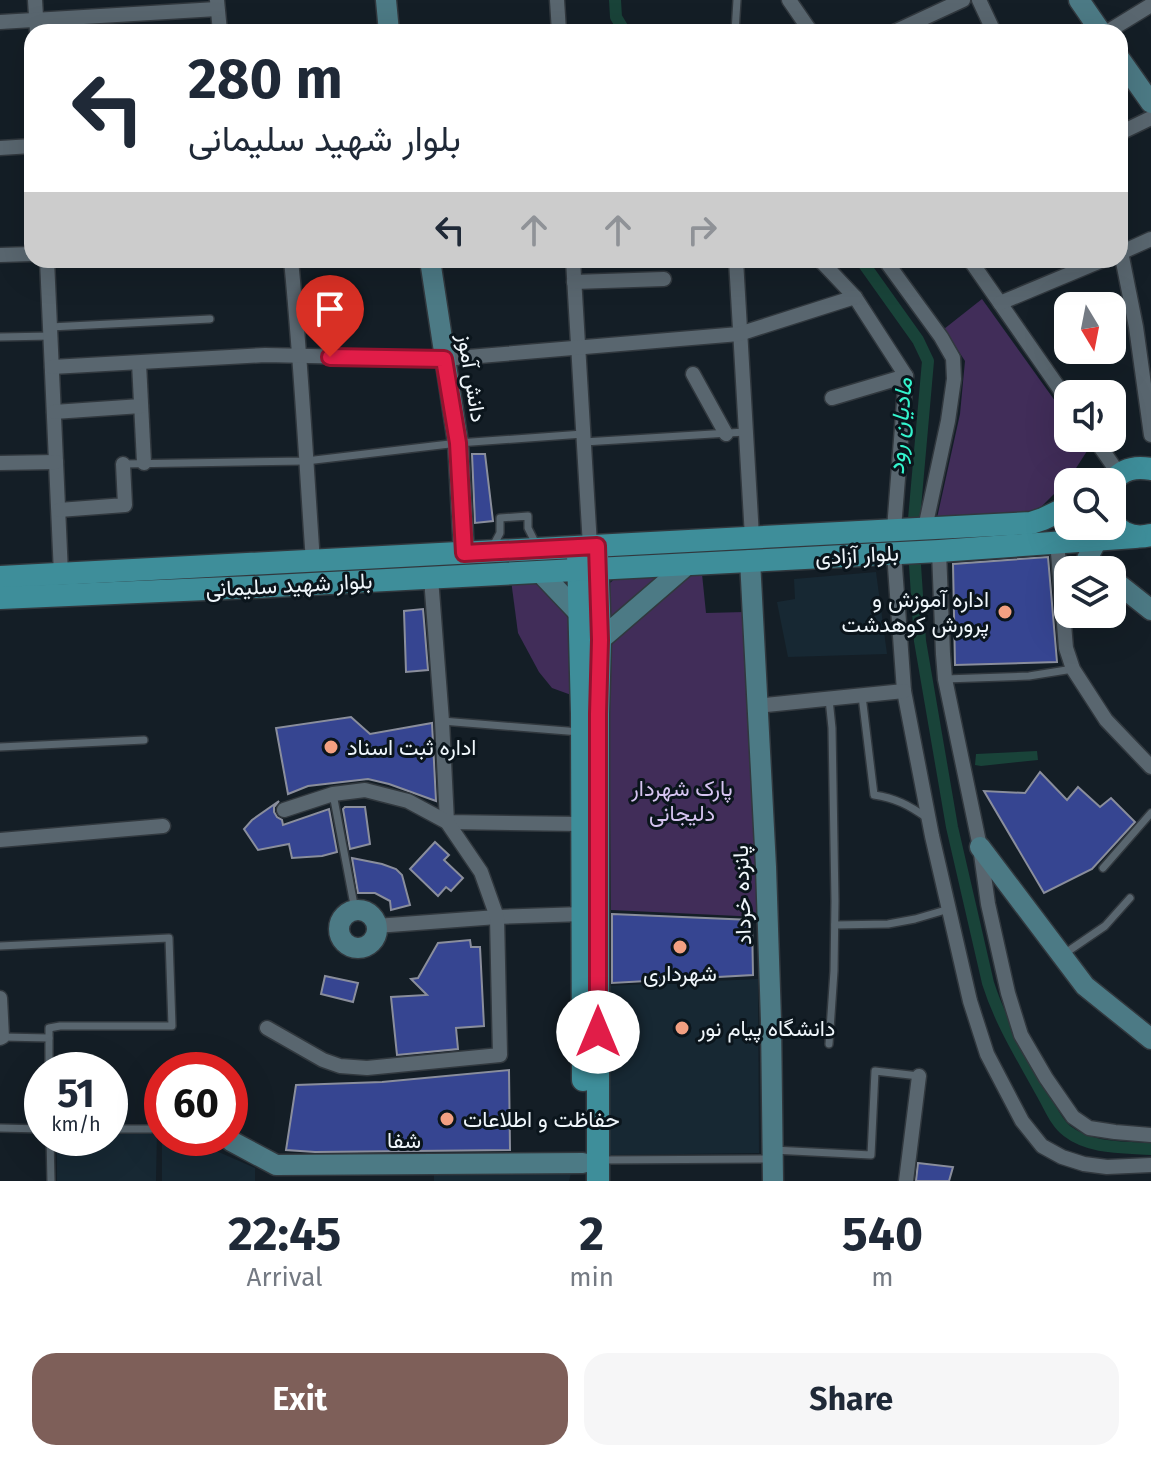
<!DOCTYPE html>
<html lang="en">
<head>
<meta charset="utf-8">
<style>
	:root { --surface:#fff; --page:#f6f6f7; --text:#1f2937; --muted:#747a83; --accent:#7e5f59 }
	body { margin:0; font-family:"Fira Sans",Vazirmatn,sans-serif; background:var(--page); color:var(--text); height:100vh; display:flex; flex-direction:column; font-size:30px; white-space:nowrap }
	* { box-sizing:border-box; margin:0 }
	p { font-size:26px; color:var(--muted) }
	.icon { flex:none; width:44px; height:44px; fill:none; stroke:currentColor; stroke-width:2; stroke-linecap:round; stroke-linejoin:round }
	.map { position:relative; height:1181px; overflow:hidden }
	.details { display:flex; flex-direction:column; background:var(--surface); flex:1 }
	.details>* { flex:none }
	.top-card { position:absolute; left:24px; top:24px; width:1104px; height:244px; border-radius:24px; box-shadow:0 8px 32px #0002; background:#fff; color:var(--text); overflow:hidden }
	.needle { width:52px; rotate:170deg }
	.buttons { position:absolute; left:1054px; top:292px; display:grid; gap:16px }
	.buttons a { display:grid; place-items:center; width:72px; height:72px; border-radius:16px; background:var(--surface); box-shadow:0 8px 32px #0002; font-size:40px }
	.speed { position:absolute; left:24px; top:1052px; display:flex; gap:16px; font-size:40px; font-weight:700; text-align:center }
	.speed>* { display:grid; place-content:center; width:104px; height:104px; border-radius:50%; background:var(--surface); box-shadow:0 8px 32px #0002; line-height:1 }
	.speed small { font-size:20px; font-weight:400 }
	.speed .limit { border:12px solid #d22; background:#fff; color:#111 }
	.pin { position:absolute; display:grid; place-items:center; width:68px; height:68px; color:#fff; margin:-82px -34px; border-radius:50% 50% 50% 0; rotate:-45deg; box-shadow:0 0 8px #0007 }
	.pin .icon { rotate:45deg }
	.me { position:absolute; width:88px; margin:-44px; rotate:0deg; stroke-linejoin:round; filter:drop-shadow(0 0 6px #0008) }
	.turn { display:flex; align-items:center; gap:28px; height:168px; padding:0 32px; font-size:36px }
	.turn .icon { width:104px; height:104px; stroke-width:2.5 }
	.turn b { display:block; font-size:56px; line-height:68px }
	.lanes { display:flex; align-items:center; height:76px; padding:0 32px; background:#0003; justify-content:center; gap:40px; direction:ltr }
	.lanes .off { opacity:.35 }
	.eta { display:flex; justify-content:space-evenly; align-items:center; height:136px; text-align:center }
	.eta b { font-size:48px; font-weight:700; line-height:56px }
	.primary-button { display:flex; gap:16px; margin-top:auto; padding:16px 32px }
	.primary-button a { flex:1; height:92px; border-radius:24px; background:var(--accent); color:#fff; font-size:32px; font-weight:700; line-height:92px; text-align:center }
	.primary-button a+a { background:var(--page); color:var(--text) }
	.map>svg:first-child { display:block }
	.built { fill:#172833 }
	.green { fill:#412d59 }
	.water { fill:#194339 }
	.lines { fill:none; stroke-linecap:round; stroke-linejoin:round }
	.canal { stroke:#194339; stroke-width:12 }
	.building { fill:#364591; stroke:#8a8e9c; stroke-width:2 }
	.lane-casing { stroke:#31383e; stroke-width:10 }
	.street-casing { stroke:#31383e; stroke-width:17 }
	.secondary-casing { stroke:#31383e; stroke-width:23 }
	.primary-casing { stroke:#31383e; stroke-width:25 }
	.lane { stroke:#59666f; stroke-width:7 }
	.street { stroke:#59666f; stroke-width:14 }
	.secondary { stroke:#4c7a85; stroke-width:20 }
	.primary { stroke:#3e8e9a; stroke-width:22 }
	.route-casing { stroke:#92132f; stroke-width:20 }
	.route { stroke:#e11d48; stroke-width:14 }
	.poi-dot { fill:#f3a082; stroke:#0b151c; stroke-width:3 }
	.labels { text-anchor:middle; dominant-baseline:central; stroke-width:6; stroke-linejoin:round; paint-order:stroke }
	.street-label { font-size:22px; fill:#eff6fb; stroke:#0b151c }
	.poi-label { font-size:22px; fill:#eff6fb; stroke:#0b151c; text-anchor:start }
	.park-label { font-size:22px; fill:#d6c4f0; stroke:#0b151c }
	.water-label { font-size:24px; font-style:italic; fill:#34f4cd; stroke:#0b151c }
</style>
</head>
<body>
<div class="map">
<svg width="1151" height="1181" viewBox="0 0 1151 1181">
	<rect width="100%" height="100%" fill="#141e26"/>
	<g class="built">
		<path d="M876 572 887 654 788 657 777 602 795 599 794 579Z"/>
		<path d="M758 979 759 1153 608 1155 605 986Z"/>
		<path d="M110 1125 153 1126 157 1131 156 1181H57V1138H110Z"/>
		<path d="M162 1138H187L255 1168V1181H162Z"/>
		<path d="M434 1173H571L569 1181H434Z"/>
	</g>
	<g class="green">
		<path d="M982 299 1068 419V438H1082L1089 448 1069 479 1037 511 937 518 960 414 965 361 944 329Z"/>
		<path d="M702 574 706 613 745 612 760 917 611 910 608 591 610 583 618 576Z"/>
		<path d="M511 580H533L571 614 574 696 552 688 539 672 518 633Z"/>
	</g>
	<path class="water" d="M1037 751 1038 760 981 766 975 765 976 754Z"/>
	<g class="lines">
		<g class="canal">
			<path d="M615 0 616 17 625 32"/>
			<path d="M861 260 918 340 928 361 914 519"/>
			<path d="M915 565 920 641 952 827 988 983C1001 1024 1023 1058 1043 1095 1050 1107 1056 1123 1067 1131 1090 1149 1123 1147 1151 1149"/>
		</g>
	</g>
	<g class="building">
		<path d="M472 454H485L493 521 475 523Z"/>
		<path d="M1048 557 1057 662 955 665 953 564Z"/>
		<path d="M423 609 428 670 406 672 404 611Z"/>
		<path d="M351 717 370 734 432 723 436 801 389 784 368 779 308 786 288 794 276 728Z"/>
		<path d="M1040 772 1067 800 1078 787 1100 807 1111 798 1135 822 1092 869 1044 893 984 791 1025 793Z"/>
		<path d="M279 801 274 807V812L277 817 282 820 283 825 329 809 337 852 322 856 292 858 289 844 258 850 244 829 252 820Z"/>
		<path d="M345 807H365L370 844 350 849 343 809Z"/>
		<path d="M435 842 449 855 444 860 463 878 451 891 446 887 438 896 410 869Z"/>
		<path d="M352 858 382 864 396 869 402 875 410 905 391 910 390 901 375 893H358Z"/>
		<path d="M612 914 752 920 753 975 612 983Z"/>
		<path d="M470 940 471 947H480L484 1026 456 1028 458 1049 397 1055 391 997 427 995 411 979 418 978 438 943Z"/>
		<path d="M325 976 358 983 353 1002 321 994Z"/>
		<path d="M509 1070 510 1150 315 1152 286 1150 296 1085 382 1082Z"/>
		<path d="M918 1163 953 1167 949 1181H916Z"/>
	</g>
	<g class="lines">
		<g class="lane-casing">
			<g id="lane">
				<path d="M735 32 737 0"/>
				<path d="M50 327 210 319"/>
				<path d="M0 337 51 336"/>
				<path d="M584 442 745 432"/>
				<path d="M123 464 306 461 458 443 583 434"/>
				<path d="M493 546 500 533V518L528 516V528L536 544"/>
				<path d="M945 679 1029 676 1073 669"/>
				<path d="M862 696 874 795C895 798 909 805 927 818"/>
				<path d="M442 721 580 732"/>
				<path d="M0 747 144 740"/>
				<path d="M333 794 355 910"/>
				<path d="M1103 868 1151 813"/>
				<path d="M835 925 888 924 915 919 949 909"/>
				<path d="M0 946 169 938 172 1026H60L49 1028V1038"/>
				<path d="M1064 954 1105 926 1130 898"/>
				<path d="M3 1037 49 1038V1070"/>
				<path d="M829 1044 834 971 835 901 832 728 829 699"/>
				<path d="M0 1128 42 1129"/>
				<path d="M110 1129H151"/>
				<path d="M50 1138 51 1181"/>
				<path d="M773 1150 871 1155 875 1071 919 1076"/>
				<path d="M602 1160 770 1159"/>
			</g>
		</g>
		<g class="street-casing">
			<g id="street">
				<path d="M35 0 37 32"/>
				<path d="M217 0 220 32"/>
				<path d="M557 0 559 32"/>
				<path d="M789 0 811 32"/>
				<path d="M979 0 994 32"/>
				<path d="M0 22 217 9"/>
				<path d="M894 32 963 0"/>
				<path d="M1107 32 1151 5"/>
				<path d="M1120 133 1151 118"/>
				<path d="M0 148 32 146"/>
				<path d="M1120 247 1136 327 1151 435"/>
				<path d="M1120 253 1151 239"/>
				<path d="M0 255 32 254"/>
				<path d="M47 260 61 574"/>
				<path d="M291 260C301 360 306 461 313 562"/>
				<path d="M573 260 590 546"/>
				<path d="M736 260 752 537"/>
				<path d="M820 260 855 297 906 376 894 529"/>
				<path d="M885 260 941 337 953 358 954 379 948 421 925 528"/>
				<path d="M970 260 1068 401"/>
				<path d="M574 282 664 279"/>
				<path d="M1000 303 1103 260"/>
				<path d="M139 363 144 463"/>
				<path d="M52 367 265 355 444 359 739 334 855 297"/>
				<path d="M693 374 726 434"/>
				<path d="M832 398 906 376"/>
				<path d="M54 412 141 406"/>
				<path d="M1094 438 1119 474"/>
				<path d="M0 463 56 462"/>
				<path d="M59 510 125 505 123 464"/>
				<path d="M1057 541 1066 648 1073 669 1106 720 1151 767"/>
				<path d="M939 551 943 654 945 679 980 847 988 904 1008 993 1021 1035 1046 1078 1073 1117 1089 1128 1115 1132 1151 1135"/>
				<path d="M894 553 904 691 932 836 970 1001 987 1054 1022 1121 1042 1146 1062 1157 1084 1164 1107 1167 1151 1165"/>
				<path d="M431 578 442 721 447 822 582 824"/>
				<path d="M756 706 904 691"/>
				<path d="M0 840 163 826"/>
				<path d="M376 926 497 917 583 914"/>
				<path d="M0 998 2 1037 0 1038"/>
				<path d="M267 1028 323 1060 340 1066 367 1068 500 1055 497 917 481 872 447 822 408 801 365 790 333 794 284 810"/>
				<path d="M906 1181 919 1076"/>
			</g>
		</g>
		<g class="secondary-casing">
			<g id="secondary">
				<path d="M386 0 389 32"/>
				<path d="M1079 0 1101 32"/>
				<path d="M1120 59 1151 103"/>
				<path d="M430 260 458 443 464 553"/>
				<path d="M1097 540 1087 559 1101 570"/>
				<path d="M750 560 766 867 771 1021 773 1181"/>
				<path d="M540 572 579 613"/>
				<path d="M1112 579 1151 610"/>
				<path d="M600 640 688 564"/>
				<path d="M980 847 1085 986 1151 1039"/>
				<circle cx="358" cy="929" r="19"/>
				<path d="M231 1141 276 1165 583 1163"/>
			</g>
		</g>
		<g class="primary-casing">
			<g id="primary">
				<path d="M1112 482C1122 469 1135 466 1151 469"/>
				<path d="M1112 522C1122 535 1136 539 1151 535"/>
				<path d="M578 554 582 714 583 1080"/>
				<path d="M597 554 600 640 598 714V1181"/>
				<path d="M0 577 1031 523 1043 519 1068 507"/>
				<path d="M0 598 252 587 939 551 1135 537"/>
			</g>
		</g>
		<use href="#lane" class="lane"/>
		<use href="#street" class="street"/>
		<use href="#secondary" class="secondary"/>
		<use href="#primary" class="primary"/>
	</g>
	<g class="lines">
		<g class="route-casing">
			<path id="route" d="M330 357 444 359 458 443 464 553 597 546 600 640 598 714V1032"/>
		</g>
		<use href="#route" class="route"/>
	</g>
	<g class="poi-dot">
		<circle cx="1005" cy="612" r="8"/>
		<circle cx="331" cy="747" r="8"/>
		<circle cx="680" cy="947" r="8"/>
		<circle cx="682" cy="1028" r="8"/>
		<circle cx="447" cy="1119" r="8"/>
	</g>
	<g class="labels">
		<g class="street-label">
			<text transform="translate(472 378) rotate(81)">دانش آموز</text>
			<text transform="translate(857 555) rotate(-3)">بلوار آزادی</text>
			<text transform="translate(289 585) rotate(-3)">بلوار شهید سلیمانی</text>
			<text transform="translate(742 895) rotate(-92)">پانزده خرداد</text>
			<text x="404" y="1140">شفا</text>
		</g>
		<g class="poi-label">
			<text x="989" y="599" text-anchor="end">اداره آموزش و<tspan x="989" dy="25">پرورش کوهدشت</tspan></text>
			<text x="347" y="747">اداره ثبت اسناد</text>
			<text x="680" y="973" text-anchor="middle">شهرداری</text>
			<text x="698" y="1028">دانشگاه پیام نور</text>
			<text x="463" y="1119">حفاظت و اطلاعات</text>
		</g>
		<g class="park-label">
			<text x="682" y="788">پارک شهردار<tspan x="682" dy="25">دلیجانی</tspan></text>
		</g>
		<g class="water-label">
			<text transform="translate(900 426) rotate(-85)">مادیان رود</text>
		</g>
	</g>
</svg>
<div class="buttons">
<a><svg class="needle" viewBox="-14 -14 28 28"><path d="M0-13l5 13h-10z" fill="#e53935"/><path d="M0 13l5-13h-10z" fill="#747a83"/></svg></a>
<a><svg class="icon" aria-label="sound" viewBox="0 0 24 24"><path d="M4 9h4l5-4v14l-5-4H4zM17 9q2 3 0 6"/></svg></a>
<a><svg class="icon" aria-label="search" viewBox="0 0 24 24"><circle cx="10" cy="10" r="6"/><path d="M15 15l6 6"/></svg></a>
<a><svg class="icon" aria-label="layers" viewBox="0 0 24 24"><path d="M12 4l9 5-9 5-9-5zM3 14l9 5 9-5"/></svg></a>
</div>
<div class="speed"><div>51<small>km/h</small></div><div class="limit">60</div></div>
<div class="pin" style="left:330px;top:357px;background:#d93025"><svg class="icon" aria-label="arrive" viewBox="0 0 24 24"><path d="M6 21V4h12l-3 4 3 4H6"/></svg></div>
<svg class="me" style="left:598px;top:1032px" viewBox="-20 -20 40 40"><circle r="19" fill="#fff"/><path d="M0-13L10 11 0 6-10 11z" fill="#e11d48"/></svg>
<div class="top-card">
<div class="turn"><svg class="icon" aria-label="left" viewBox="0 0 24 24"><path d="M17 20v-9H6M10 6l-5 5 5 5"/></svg><div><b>280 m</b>بلوار شهید سلیمانی</div></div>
<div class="lanes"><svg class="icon" aria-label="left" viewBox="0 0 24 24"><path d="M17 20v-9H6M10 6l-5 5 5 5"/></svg><svg class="icon off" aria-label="ahead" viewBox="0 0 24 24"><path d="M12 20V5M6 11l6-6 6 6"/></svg><svg class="icon off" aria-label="ahead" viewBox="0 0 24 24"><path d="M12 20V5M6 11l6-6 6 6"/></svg><svg class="icon off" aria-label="right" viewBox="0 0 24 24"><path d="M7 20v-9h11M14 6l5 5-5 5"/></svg></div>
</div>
</div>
<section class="details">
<div class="eta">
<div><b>22:45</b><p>Arrival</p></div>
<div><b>2</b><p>min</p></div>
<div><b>540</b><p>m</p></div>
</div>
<div class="primary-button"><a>Exit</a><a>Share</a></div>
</section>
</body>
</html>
